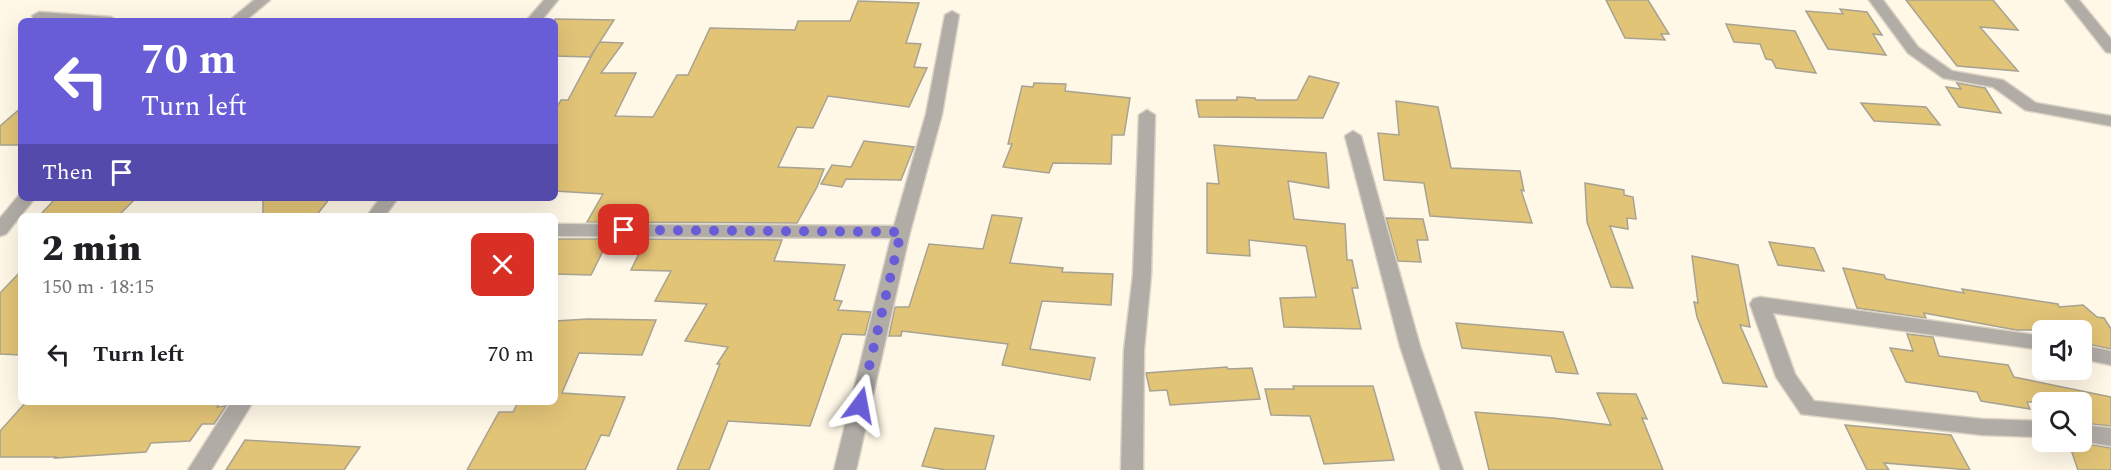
<!DOCTYPE html>
<html lang="en">
<head>
<meta charset="utf-8">
<style>
	:root { --surface:#fff; --page:#f2f2f2; --text:#202124; --muted:#757577 }
	body { margin:0; font-family:Spectral,serif; background:var(--page); color:var(--text); height:100vh; display:flex; flex-direction:column; font-size:22px; white-space:nowrap }
	* { box-sizing:border-box; margin:0 }
	p { font-size:20px; color:var(--muted) }
	.icon { flex:none; width:33px; height:33px; fill:none; stroke:currentColor; stroke-width:2; stroke-linecap:round; stroke-linejoin:round }
	.map { position:relative; flex:1; overflow:hidden }
	.details { position:absolute; left:18px; top:213px; width:540px; height:192px; display:flex; flex-direction:column; background:var(--surface); border-radius:9px; box-shadow:0 6px 24px #0002 }
	.details>* { flex:none }
	.banner { position:absolute; left:18px; top:18px; width:540px; height:183px; border-radius:9px; box-shadow:0 6px 24px #0002; background:#685dd6; color:#fff; overflow:hidden }
	.tools { position:absolute; left:2032px; top:320px; display:grid; gap:12px }
	.tools a { display:grid; place-items:center; width:60px; height:60px; border-radius:9px; background:var(--surface); box-shadow:0 6px 24px #0002; font-size:30px }
	.pin { position:absolute; display:grid; place-items:center; width:51px; height:51px; color:#fff; margin:-26px; border-radius:12px; box-shadow:0 3px 9px #0006 }
	.me { position:absolute; width:66px; margin:-33px; rotate:13deg; stroke-linejoin:round; filter:drop-shadow(0 0 4px #0008) }
	.turn { display:flex; align-items:center; gap:21px; height:126px; padding:0 24px; font-size:27px }
	.turn .icon { width:78px; height:78px; stroke-width:2.5 }
	.turn b { display:block; font-size:42px; line-height:51px }
	.then { display:flex; align-items:center; height:57px; padding:0 24px; background:#0003; gap:12px; font-size:22px }
	.round { display:grid; place-items:center; flex:none; width:63px; height:63px; border-radius:9px; background:var(--page) }
	.headline { display:flex; align-items:center; justify-content:space-between; height:102px; padding:0 24px }
	h1 { font-size:36px; font-weight:800; line-height:45px }
	ul { padding:0; list-style:none }
	li { display:flex; align-items:center; gap:18px; height:78px; padding:0 24px }
	li div { flex:1 }
	li b { display:block; font-size:22px }
	li em { font-style:normal }
	.map>svg:first-child { display:block }
	.building { fill:#e2c477; stroke:#a8a292; stroke-width:1.5 }
	.lines { fill:none; stroke-linecap:round; stroke-linejoin:round }
	.minor-casing { stroke:#dbd4c5; stroke-width:3 }
	.minor { fill:#b1aca6; fill-rule:evenodd }
	.route { stroke:#685dd6; stroke-width:10; stroke-dasharray:0 18 }
</style>
</head>
<body>
<div class="map">
<svg width="2111" height="470" viewBox="0 0 2111 470">
	<rect width="100%" height="100%" fill="#fff8e7"/>
	<g class="building">
		<path d="M1606 0H1648L1669 34H1661L1665 40 1625 38Z"/>
		<path d="M1906 0H1993L2018 30 1980 27 2018 71 1957 66Z"/>
		<path d="M858 1 919 3 906 43 921 44 914 67 927 68 909 107 828 96 813 128 797 127 778 167 824 169 817 187 797 223 587 222 603 194 555 191V110L561 100H568L599 42 623 43 601 73H636L615 116 653 117 677 75H688L710 28 795 30 798 21H850Z"/>
		<path d="M1840 9 1867 12 1882 35 1873 34 1886 55 1828 49 1806 11 1843 14Z"/>
		<path d="M555 19 614 20 590 57 555 56Z"/>
		<path d="M1726 24 1795 31 1816 73 1776 68 1772 60 1766 59 1760 44 1734 42Z"/>
		<path d="M1309 76 1339 83 1323 118 1199 117 1196 100H1237V97L1255 98 1256 100H1297Z"/>
		<path d="M1034 83 1066 84 1065 91 1130 98 1124 135H1112L1111 164 1053 163 1049 173 1003 167 1012 144H1008L1022 86 1033 87Z"/>
		<path d="M1957 83 1985 88 2001 113 1959 107 1946 87 1961 89Z"/>
		<path d="M1396 101 1438 107 1451 168 1520 171 1524 191 1521 190 1532 223 1430 216 1424 183 1384 180 1378 133 1399 135Z"/>
		<path d="M1861 103 1926 107 1940 125 1874 121Z"/>
		<path d="M21 108V145H0V126Z"/>
		<path d="M864 141 914 147 901 180 846 179 842 187 821 184 832 165 851 167Z"/>
		<path d="M1214 145 1326 153 1329 188 1288 181 1294 219 1345 224 1347 260H1352L1358 288H1352L1361 329 1284 327 1280 298 1316 297 1306 246 1249 240 1250 256 1207 253V183L1219 184Z"/>
		<path d="M1585 183 1624 190V195L1633 197 1636 219 1627 218 1628 229 1610 226 1633 288 1611 287 1587 222Z"/>
		<path d="M56 198H136L118 216 41 214Z"/>
		<path d="M263 198H330L316 216H263Z"/>
		<path d="M992 215 1022 218 1010 263 1063 268 1062 272 1113 274 1111 305 1042 301 1030 349 1095 358 1090 380 1002 365 1008 344 902 331 901 336H889L895 307H909L929 244 983 249Z"/>
		<path d="M1386 218 1423 219 1428 240H1417L1421 262 1398 261Z"/>
		<path d="M555 239H609L591 275 555 274Z"/>
		<path d="M646 239 782 240 774 261 845 265 834 300 842 301 838 310 871 312 865 335 842 334 810 426 728 421 709 470H677L720 364H717L728 347 685 341 707 304 655 301 671 271 631 270Z"/>
		<path d="M1769 242 1814 248 1824 271 1778 265Z"/>
		<path d="M1692 256 1738 265 1750 327 1740 325 1767 387 1723 383 1697 317 1694 302 1698 303Z"/>
		<path d="M1843 268 1884 275 1886 279 1964 293 1962 289 2058 304 2059 307 2083 305 2097 317 2104 318 2111 329V349L2088 344 2082 330H2016L1924 313 1926 318 1857 308Z"/>
		<path d="M21 271V355L0 354V293Z"/>
		<path d="M588 319 656 320 642 355 579 353 562 393 625 397 609 436 601 435 585 470H467L499 412H513L518 402H555V321Z"/>
		<path d="M1456 323 1563 332 1578 374 1556 372 1551 356 1462 348Z"/>
		<path d="M1907 334 1933 337 1939 356 2008 365 2014 377 2111 397V426L2082 423V402H2027L2030 409 1981 401 1977 392 1906 382 1890 348 1913 351Z"/>
		<path d="M1227 367 1228 369 1252 368 1260 399 1170 405 1167 390 1150 391 1146 373Z"/>
		<path d="M1293 386H1373L1394 460 1324 464 1310 416 1271 415 1265 389H1294Z"/>
		<path d="M1597 393 1636 394 1647 419 1642 418 1663 470H1489L1475 412 1553 418 1611 425Z"/>
		<path d="M26 402H220L217 407 226 406 214 424H202L190 441 151 443 146 452 55 458 56 457H0V431Z"/>
		<path d="M1845 425 1951 435 1970 470 1884 463 1889 470H1867Z"/>
		<path d="M935 428 994 436 985 470H946L922 466Z"/>
		<path d="M245 440 360 447 344 470H226Z"/>
		<path d="M2068 441 2111 448V470H2078Z"/>
	</g>
	<g class="lines">
		<g class="minor-casing">
			<g id="minor">
				<path d="M254 0H270L245 21H229Z"/>
				<path d="M544 0H558L541 21H526Z"/>
				<path d="M1869 0H1883L1918 47 1952 71 2003 80 2036 103 2111 116V126L2025 110 1993 87 1943 78 1908 53Z"/>
				<path d="M2065 0H2079L2111 39V53L2106 52Z"/>
				<path d="M952 11 959 15 942 114 910 232 856 470H834L891 238 555 236V224L894 226 926 114 945 15Z"/>
				<path d="M39 12 111 17 118 21 34 19 32 16Z"/>
				<path d="M1147 110 1155 115 1151 275 1144 350 1143 470H1121L1124 350 1133 275 1139 115Z"/>
				<path d="M1353 131 1361 136 1420 346 1463 470H1441L1400 346 1345 136Z"/>
				<path d="M20 194 21 198H35L6 234 0 236V218Z"/>
				<path d="M380 198H398L385 216H367Z"/>
				<path d="M1760 297 2043 336V350L1773 313 1795 374 1814 401 1982 419 2043 421V437L1982 435 1801 414 1776 377 1750 304 1753 299Z"/>
				<path d="M2082 345 2111 351V365L2082 359Z"/>
				<path d="M231 402H253L211 470H188Z"/>
				<path d="M2082 425 2111 428V446L2080 441Z"/>
			</g>
		</g>
		<use href="#minor" class="minor"/>
	</g>
	<g class="lines">
		<path class="route" d="M624 230 901 232 860 405"/>
	</g>
</svg>
<div class="tools">
<a><svg class="icon" aria-label="sound" viewBox="0 0 24 24"><path d="M4 9h4l5-4v14l-5-4H4zM17 9q2 3 0 6"/></svg></a>
<a><svg class="icon" aria-label="search" viewBox="0 0 24 24"><circle cx="10" cy="10" r="6"/><path d="M15 15l6 6"/></svg></a>
</div>
<div class="pin" style="left:624px;top:230px;background:#d93025"><svg class="icon" aria-label="arrive" viewBox="0 0 24 24"><path d="M6 21V4h12l-3 4 3 4H6"/></svg></div>
<svg class="me" style="left:860px;top:405px" viewBox="-20 -20 40 40"><path d="M0-17L14 15 0 8-14 15z" fill="#685dd6" stroke="#fff" stroke-width="4"/></svg>
<div class="banner">
<div class="turn"><svg class="icon" aria-label="left" viewBox="0 0 24 24"><path d="M17 20v-9H6M10 6l-5 5 5 5"/></svg><div><b>70 m</b>Turn left</div></div>
<div class="then">Then<svg class="icon" aria-label="arrive" viewBox="0 0 24 24"><path d="M6 21V4h12l-3 4 3 4H6"/></svg></div>
</div>
<section class="details">
<div class="headline"><div><h1>2 min</h1><p>150 m · 18:15</p></div><a class="round" style="background:#d93025;color:#fff"><svg class="icon" aria-label="close" viewBox="0 0 24 24"><path d="M6 6l12 12M18 6L6 18"/></svg></a></div>
<ul>
<li><svg class="icon" aria-label="left" viewBox="0 0 24 24"><path d="M17 20v-9H6M10 6l-5 5 5 5"/></svg><div><b>Turn left</b></div><em>70 m</em></li>
</ul>
</section>
</div>
</body>
</html>
